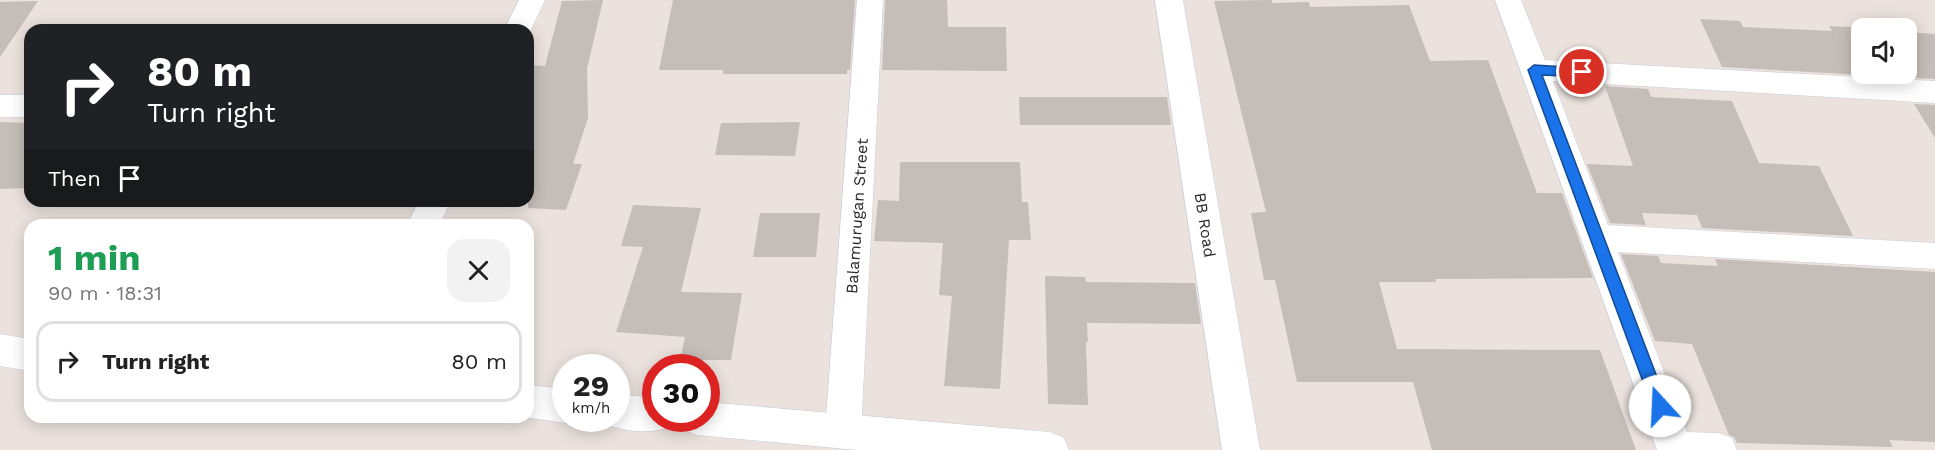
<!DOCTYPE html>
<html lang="en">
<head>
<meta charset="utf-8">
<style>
	:root { --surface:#fff; --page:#f2f2f2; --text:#222; --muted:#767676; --line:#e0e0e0 }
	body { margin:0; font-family:"Work Sans",sans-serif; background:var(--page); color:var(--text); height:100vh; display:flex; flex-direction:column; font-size:22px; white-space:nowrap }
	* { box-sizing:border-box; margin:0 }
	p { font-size:20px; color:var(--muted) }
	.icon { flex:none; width:33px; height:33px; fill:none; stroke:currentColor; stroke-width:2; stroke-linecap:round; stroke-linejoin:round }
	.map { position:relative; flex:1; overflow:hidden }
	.sheet { position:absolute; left:24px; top:219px; width:510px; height:204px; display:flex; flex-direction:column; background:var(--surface); border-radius:18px; box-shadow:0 3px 15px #0003 }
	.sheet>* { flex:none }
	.guide { position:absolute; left:24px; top:24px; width:510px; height:183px; border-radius:18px; box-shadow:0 3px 15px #0003; background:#202124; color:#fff; overflow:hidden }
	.fabs { position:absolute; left:1851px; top:18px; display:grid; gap:12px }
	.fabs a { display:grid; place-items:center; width:66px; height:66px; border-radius:12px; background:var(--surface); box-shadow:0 3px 15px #0003; font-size:30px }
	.speed { position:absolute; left:552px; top:354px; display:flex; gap:12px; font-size:30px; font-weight:700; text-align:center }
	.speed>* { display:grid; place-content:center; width:78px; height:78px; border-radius:50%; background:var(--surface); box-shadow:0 3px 15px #0003; line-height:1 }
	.speed small { font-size:15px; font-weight:400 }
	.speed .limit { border:9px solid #d22; background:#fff; color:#111 }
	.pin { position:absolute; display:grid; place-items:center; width:51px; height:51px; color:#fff; margin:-26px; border:3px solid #fff; border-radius:50%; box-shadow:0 2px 6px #0007 }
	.me { position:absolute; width:66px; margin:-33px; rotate:340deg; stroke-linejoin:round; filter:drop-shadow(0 0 4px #0008) }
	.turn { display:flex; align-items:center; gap:21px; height:126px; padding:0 24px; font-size:27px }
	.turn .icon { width:78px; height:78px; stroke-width:2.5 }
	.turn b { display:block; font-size:42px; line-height:51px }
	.then { display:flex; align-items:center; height:57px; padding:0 24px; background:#0003; gap:12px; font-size:22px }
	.round { display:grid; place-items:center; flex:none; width:63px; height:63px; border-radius:18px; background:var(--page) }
	.head { display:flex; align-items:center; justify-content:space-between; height:102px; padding:0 24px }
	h1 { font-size:36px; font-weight:700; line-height:45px; color:#1e9e55 }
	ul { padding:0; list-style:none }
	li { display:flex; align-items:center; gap:18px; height:81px; margin:0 12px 9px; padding:0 12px; border:3px solid var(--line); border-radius:18px }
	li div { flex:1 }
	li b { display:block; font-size:22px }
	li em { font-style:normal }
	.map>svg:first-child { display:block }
	.building { fill:#c4bdb8 }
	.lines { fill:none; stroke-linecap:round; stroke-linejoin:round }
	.minor-casing { stroke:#c8ced7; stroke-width:1 }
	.tertiary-casing { stroke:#c8ced7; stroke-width:1 }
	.secondary-casing { stroke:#c8ced7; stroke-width:1 }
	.minor { fill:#fff; fill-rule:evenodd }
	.tertiary { fill:#fff; fill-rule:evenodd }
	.secondary { fill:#fff; fill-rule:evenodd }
	.route { fill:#1a73e8; stroke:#114b97; stroke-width:1.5 }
	.labels { text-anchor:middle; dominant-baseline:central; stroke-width:4.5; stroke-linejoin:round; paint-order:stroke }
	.street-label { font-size:16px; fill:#2a2a2a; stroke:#fff }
</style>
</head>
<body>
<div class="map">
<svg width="1935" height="450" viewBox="0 0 1935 450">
	<rect width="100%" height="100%" fill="#ebe2dd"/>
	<g class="building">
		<path d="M603 0 587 69 588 118 573 164H582L566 210 528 208V65L545 66 562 1Z"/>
		<path d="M673 0H855L850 70H847V74H723V70H659Z"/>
		<path d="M885 0H947L948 27H1006L1007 71 882 70Z"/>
		<path d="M1272 0V3L1309 2 1310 7 1409 5 1430 61 1488 60 1537 193H1562L1593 278 1435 279 1436 282H1379L1397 349 1600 350 1636 450H1432L1413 382H1297L1275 280H1264L1251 213 1266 212 1214 1Z"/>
		<path d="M38 1 0 57V2Z"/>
		<path d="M1700 19 1740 21 1743 27 1832 31 1829 26 1871 28H1862V74H1906V32L1935 34V79L1722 67Z"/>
		<path d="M1605 86 1648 89 1651 97 1732 101 1759 163 1819 166 1853 236 1702 228 1697 215 1642 213 1646 225 1610 223 1587 164 1633 166Z"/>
		<path d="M1019 97H1167L1171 125H1020Z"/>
		<path d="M1914 104 1935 105V138Z"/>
		<path d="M0 122 30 123V188L0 189Z"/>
		<path d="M800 122 795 156 715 155 721 123Z"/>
		<path d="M900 162H1020L1022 202H1028L1031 240H1009L1000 389 944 386 952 296 939 295 943 243 874 241 878 200 899 201Z"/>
		<path d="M633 205 701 208 681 292 742 293 731 360H680L685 337 616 332 643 247 621 246Z"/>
		<path d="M760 213H820L816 257H753Z"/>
		<path d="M1621 254 1658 256 1661 263 1718 266 1715 259 1935 272V442L1889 440 1893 447 1737 443 1734 437 1729 435 1692 344 1655 341Z"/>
		<path d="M1045 276 1085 277 1086 282 1195 283 1201 324 1087 323 1088 342H1086L1088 405 1048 404Z"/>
	</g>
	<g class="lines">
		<g class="minor-casing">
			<g id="minor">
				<path d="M519 0H545L528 36V30H504Z"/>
				<path d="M857 0H883L861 432 856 444 843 449 830 444 825 432Z"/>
				<path d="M1495 0H1521L1545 60 1935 81V103L1553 81 1608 225 1935 243V269L1618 252 1687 432 1719 433 1732 438 1737 450H1657Z"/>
				<rect x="0" y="95" width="30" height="22"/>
				<path d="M419 201H451L439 225H407Z"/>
			</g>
		</g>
		<g class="tertiary-casing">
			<path id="tertiary" d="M1155 0H1183L1260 450H1222Z"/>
		</g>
		<g class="secondary-casing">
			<g id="secondary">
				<path d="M0 334 30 339V371L0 366Z"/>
				<path d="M528 385 566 389V418H578L566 423 523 417H528Z"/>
				<path d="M616 394 656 398V418H673L669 427C649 435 623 431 603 423L601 418H616Z"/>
				<path d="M706 402 1050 432 1063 437 1069 450H857L697 435 684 430 679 418H706Z"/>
			</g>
		</g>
		<use href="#minor" class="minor"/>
		<use href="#tertiary" class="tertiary"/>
		<use href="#secondary" class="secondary"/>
	</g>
	<path class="route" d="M1534 65 1582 68 1588 72 1582 77 1542 75 1668 406 1665 411 1660 414 1654 411 1652 406 1528 70Z"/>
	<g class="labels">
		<g class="street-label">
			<text transform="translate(857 216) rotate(-86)">Balamurugan Street</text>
			<text transform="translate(1205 225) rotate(81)">BB Road</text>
		</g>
	</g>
</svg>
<div class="fabs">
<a><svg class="icon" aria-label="sound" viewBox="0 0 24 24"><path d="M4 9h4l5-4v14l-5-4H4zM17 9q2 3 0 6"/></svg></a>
</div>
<div class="speed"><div>29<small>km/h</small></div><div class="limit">30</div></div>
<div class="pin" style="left:1582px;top:72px;background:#d93025"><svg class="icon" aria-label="arrive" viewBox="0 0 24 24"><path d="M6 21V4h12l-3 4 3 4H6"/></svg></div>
<svg class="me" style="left:1660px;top:406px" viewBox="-20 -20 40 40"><circle r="19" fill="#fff"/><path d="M0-13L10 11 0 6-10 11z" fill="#1a73e8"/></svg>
<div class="guide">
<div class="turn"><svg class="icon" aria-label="right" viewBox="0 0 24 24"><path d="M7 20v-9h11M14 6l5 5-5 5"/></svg><div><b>80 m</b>Turn right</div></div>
<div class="then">Then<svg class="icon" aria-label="arrive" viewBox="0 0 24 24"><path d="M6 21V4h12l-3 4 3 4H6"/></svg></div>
</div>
<section class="sheet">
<div class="head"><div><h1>1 min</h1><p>90 m · 18:31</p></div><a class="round"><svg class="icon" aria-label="close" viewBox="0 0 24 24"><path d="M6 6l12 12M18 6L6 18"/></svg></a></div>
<ul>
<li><svg class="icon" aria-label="right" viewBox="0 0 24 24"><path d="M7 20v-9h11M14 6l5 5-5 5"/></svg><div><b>Turn right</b></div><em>80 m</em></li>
</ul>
</section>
</div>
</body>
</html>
